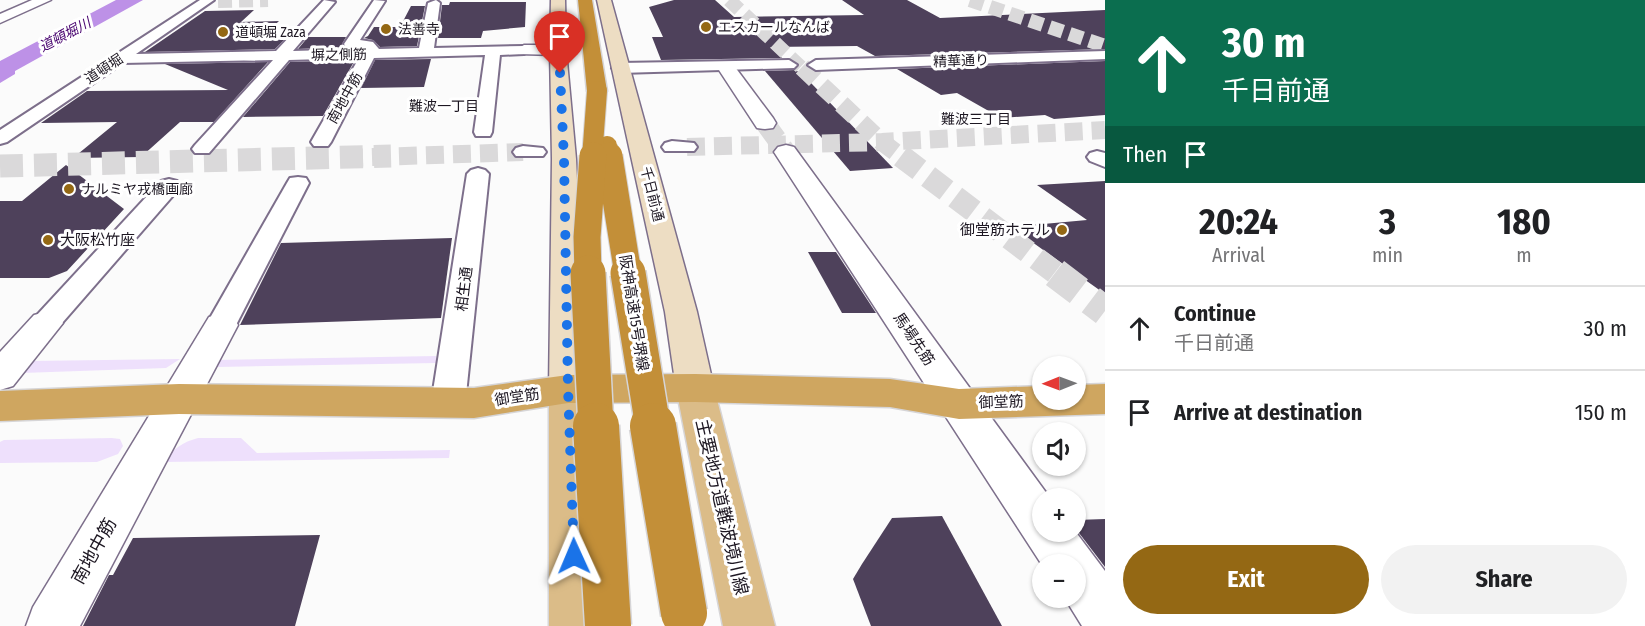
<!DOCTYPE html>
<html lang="en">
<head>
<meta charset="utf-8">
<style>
	:root { --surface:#fff; --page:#f2f2f2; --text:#202124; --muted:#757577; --line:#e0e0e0; --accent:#946814 }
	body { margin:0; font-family:"Fira Sans Condensed","Noto Sans JP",sans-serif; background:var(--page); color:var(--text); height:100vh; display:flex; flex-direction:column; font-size:22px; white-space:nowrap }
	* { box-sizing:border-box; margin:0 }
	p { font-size:20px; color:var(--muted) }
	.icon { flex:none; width:33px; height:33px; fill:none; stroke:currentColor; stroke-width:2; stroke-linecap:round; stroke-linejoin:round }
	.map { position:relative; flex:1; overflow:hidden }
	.details { display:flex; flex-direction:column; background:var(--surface); width:540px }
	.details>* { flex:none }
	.top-card { background:#0b6e4f; color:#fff; overflow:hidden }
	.needle { width:39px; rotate:269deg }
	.tools { position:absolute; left:1032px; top:356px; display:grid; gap:12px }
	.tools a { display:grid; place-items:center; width:54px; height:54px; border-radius:50%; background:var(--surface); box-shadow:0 2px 4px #0004; font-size:30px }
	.pin { position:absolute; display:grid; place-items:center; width:51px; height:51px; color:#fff; margin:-62px -26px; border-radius:50% 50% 50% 0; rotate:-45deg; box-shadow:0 0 6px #0007 }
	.pin .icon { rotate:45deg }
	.me { position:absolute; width:66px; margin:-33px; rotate:359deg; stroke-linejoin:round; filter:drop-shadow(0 0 4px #0008) }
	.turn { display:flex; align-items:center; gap:21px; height:126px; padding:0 18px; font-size:27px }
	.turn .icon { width:78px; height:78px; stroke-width:2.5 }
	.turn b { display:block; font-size:42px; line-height:51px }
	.then { display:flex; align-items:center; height:57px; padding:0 18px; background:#0003; gap:12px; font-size:22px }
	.eta { display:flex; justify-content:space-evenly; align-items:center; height:102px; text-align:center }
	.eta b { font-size:36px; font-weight:700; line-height:42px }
	.primary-button { display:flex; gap:12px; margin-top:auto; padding:12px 18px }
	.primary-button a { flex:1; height:69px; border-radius:36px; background:var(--accent); color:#fff; font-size:24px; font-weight:700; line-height:69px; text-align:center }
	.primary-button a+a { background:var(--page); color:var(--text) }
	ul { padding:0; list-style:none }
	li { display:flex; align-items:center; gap:18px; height:84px; padding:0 18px; border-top:2px solid var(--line) }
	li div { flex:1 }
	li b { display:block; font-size:22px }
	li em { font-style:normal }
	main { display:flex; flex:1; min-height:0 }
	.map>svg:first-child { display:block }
	.green { fill:#eee0fc }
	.water { fill:#bd91e7 }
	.building { fill:#4e415b }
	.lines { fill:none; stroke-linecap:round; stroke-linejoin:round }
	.pedestrian-tunnel-far3 { stroke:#dad9da; stroke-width:14; stroke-dasharray:14 7; stroke-linecap:butt }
	.pedestrian-tunnel-far2 { stroke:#dad9da; stroke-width:18; stroke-dasharray:18 9; stroke-linecap:butt }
	.pedestrian-tunnel-far1 { stroke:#dad9da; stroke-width:23; stroke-dasharray:23 11; stroke-linecap:butt }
	.pedestrian-tunnel { stroke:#dad9da; stroke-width:30; stroke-dasharray:30 15; stroke-linecap:butt }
	.minor-tunnel { stroke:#dad9da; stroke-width:20; stroke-dasharray:20 10; stroke-linecap:butt }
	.pedestrian-casing { stroke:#7d6f8b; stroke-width:4 }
	.minor-casing { stroke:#7d6f8b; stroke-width:3 }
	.secondary-casing { stroke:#7d6f8b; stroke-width:3 }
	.primary-casing { stroke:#d6d5d7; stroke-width:3 }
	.trunk-casing { stroke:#d6d5d7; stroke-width:3 }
	.motorway-casing { stroke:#d6d5d7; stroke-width:3 }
	.pedestrian { fill:#fff; fill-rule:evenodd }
	.minor { fill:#fff; fill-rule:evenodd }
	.secondary { fill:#edddc3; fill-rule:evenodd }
	.primary { fill:#dbbc88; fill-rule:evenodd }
	.trunk { fill:#cfa660; fill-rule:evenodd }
	.motorway { fill:#c38f38; fill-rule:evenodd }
	.motorway-bridge-far3-casing { stroke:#d6d5d7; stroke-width:22; stroke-linecap:butt }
	.motorway-bridge-far2-casing { stroke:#d6d5d7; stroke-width:29; stroke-linecap:butt }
	.motorway-bridge-far1-casing { stroke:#d6d5d7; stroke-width:38; stroke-linecap:butt }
	.motorway-bridge-casing { stroke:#d6d5d7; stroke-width:49; stroke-linecap:butt }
	.motorway-bridge-far3 { stroke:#c38f38; stroke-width:20 }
	.motorway-bridge-far2 { stroke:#c38f38; stroke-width:27 }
	.motorway-bridge-far1 { stroke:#c38f38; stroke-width:35 }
	.motorway-bridge { stroke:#c38f38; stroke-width:46 }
	.route { stroke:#1a73e8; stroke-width:10; stroke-dasharray:0 18 }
	.poi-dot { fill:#946814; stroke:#fff; stroke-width:2 }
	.labels { text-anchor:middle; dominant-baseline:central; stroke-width:6; stroke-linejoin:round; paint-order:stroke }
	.far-poi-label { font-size:14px; fill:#1d1722; stroke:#fff; text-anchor:start }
	.far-water-label { font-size:14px; font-style:italic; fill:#48036f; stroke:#fff }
	.far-street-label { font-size:14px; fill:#1d1722; stroke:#fff }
	.far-neighbourhood-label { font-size:14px; fill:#1d1722; stroke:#fff }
	.poi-label { font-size:15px; fill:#1d1722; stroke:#fff; text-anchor:end }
	.street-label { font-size:15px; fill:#1d1722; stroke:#fff }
	.near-street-label { font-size:18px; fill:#1d1722; stroke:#fff }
</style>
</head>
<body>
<main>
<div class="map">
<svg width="1105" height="626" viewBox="0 0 1105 626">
	<rect width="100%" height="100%" fill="#fbfbfb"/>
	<g class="green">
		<path d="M436 356V363L218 367 215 365 214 360Z"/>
		<path d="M180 359 166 368 22 373 29 361Z"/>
		<path d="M112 438 120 439 123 446 118 454 97 462 0 463V442L4 440Z"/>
		<path d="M198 438H241L257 453 450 450 449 458 164 462C172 449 183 442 198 438Z"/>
	</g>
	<path class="water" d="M116 0H143L15 71V74L0 83V61Z"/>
	<g class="building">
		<path d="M674 0H715L734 17 864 15 842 0H907L940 18 1105 10V49L875 56 857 46 770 47 782 58 661 60 652 37H663L649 7Z"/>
		<path d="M450 2H526L525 27 483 31 481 38H438L442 5H449Z"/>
		<path d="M411 6H425L417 46 380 47 373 40 364 38 368 36 374 27H400Z"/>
		<path d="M254 10 241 22 279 21 261 38H286L275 49 145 52 205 11Z"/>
		<path d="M308 37H346L342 44 344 47 298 49Z"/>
		<path d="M431 59 424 87 361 88 375 60Z"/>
		<path d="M355 60 323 116 243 117 290 62Z"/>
		<path d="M1105 61V115L1054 119 1045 115 1001 118 957 93 941 95 897 69Z"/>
		<path d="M268 62 214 122H180L141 157 73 158 117 122 41 123 87 91 228 90 165 64Z"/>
		<path d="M796 70 811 83 893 168 850 171 765 71Z"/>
		<path d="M66 165 124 209 67 271 49 278H0V201H22Z"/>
		<path d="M1105 181V294L1011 227 1087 220 1037 185Z"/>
		<path d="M452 238 441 318 240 325 281 243Z"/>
		<path d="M808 252H836L876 313H842Z"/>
		<path d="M942 516 1002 626H871L853 579 862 564 892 518Z"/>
		<path d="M1105 519V567L1076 529V520Z"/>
		<path d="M320 535 295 626H83L109 575H113L133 538Z"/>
	</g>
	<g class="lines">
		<g class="pedestrian-tunnel-far3">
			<path d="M729 0 803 69"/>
			<path d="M970 0 1105 46"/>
			<path d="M218 1 268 0"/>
		</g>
		<g class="pedestrian-tunnel-far2">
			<path d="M802 67 882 142 903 158"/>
			<path d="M687 147 882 142 1105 130"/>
			<path d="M345 158 523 152"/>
		</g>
		<g class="pedestrian-tunnel-far1">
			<path d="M901 156 1057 274"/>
			<path d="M0 166 391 156"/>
		</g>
		<path class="pedestrian-tunnel" d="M1055 273 1105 311"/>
		<path class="minor-tunnel" d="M765 123 786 152"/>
		<g class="pedestrian-casing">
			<g id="pedestrian">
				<path d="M200 0H214L136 54 276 51 324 0 335 2 293 51 364 49 346 47 344 44 374 0 385 1 360 40 373 42 379 49 419 48 428 3 436 0 440 3 434 48 524 46 531 50 524 54 500 55 492 132 490 136H476L474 132 485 55 374 58 331 142 328 146H314L311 142 359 58 289 60 209 153H195L192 149 195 145 273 60 123 63 7 142 0 144V130Z"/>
				<path d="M1105 51V59L816 70 808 65 816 60Z"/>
				<path d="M789 60 797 65 794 68 620 73 612 68 620 63Z"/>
				<path d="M672 141 694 143 697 147 694 151H665L662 147 665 143Z"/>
				<path d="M523 146 543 148 546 152 543 156H516L513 152 516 148Z"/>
				<path d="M1097 151 1105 153V167L1090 161 1087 157 1090 153Z"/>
				<path d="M478 168 485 170 489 174 465 404 460 413 448 417 436 413 431 404 467 174 471 170Z"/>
				<path d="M298 177 306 178 309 183 236 325 231 332 221 335 211 332 206 325 287 183 290 178Z"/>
				<path d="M169 179 177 181 180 186 177 191 56 330 46 333 36 330 31 323 36 316 161 181Z"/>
			</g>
		</g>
		<g class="minor-casing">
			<g id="minor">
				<path d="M32 0H51L0 23V14Z"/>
				<path d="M524 45H558L566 50 558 55 518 54 516 50Z"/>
				<path d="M726 62 732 63 773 118 776 123 773 128 765 129 757 128 717 67 720 63Z"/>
				<path d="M786 145 794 147 1050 498H1042V531H1075L1105 571V626H1082L1064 597H1076V564L1042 565 774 152 778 147Z"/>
				<path d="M46 312 58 315 63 323 13 386 0 390V352L34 315Z"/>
				<path d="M221 314 233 317 238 325 80 626H26L33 607 209 317Z"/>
			</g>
		</g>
		<g class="secondary-casing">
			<g id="secondary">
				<path d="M551 0H565L566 50 576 159 587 389 581 399 568 403 555 399 549 389 552 159 550 50Z"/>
				<path d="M597 0H611L697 312 714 388 708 398 695 402 682 398 676 388 665 312Z"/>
			</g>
		</g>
		<g class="primary-casing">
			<g id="primary">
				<path d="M695 374 708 378 714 388 775 626H723L676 388 682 378Z"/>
				<path d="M568 375 581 379 587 389 601 626H549V389L555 379Z"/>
			</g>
		</g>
		<g class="trunk-casing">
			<path id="trunk" d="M695 374 890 379 959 389 1042 386V399H1076V385L1105 384V414L959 419 890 407 695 402 568 403 474 418 179 414 0 421V391L179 384 474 388 568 375Z"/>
		</g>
		<g class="motorway-casing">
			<path id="motorway" d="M578 0H592L607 91 604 95H590L587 91Z"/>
		</g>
		<use href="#pedestrian" class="pedestrian"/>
		<use href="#minor" class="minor"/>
		<use href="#secondary" class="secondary"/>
		<use href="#primary" class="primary"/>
		<use href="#trunk" class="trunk"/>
		<use href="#motorway" class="motorway"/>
		<g class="motorway-bridge-far3-casing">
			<g id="motorway-bridge-far3">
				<path d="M607 146 609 158"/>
				<path d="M592 158 597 91"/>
			</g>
		</g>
		<g class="motorway-bridge-far2-casing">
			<g id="motorway-bridge-far2">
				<path d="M609 156 628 274"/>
				<path d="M588 274 587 237 593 156"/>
			</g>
		</g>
		<g class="motorway-bridge-far1-casing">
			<g id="motorway-bridge-far1">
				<path d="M588 273 596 427"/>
				<path d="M628 273 653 427"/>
			</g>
		</g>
		<g class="motorway-bridge-casing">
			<g id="motorway-bridge">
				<path d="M596 426 608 626"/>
				<path d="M653 426 684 613"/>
			</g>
		</g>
		<use href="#motorway-bridge-far3" class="motorway-bridge-far3"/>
		<use href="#motorway-bridge-far2" class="motorway-bridge-far2"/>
		<use href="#motorway-bridge-far1" class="motorway-bridge-far1"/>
		<use href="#motorway-bridge" class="motorway-bridge"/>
	</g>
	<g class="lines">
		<path class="route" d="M560 73 564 159 568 388 574 556"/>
	</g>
	<g class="poi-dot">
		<circle cx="706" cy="27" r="6"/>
		<circle cx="386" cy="29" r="6"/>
		<circle cx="223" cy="32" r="6"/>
		<circle cx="69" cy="189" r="6"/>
		<circle cx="1062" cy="230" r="6"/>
		<circle cx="48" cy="240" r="6"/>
	</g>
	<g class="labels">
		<g class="far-poi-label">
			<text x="718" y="27">エスカールなんば</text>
			<text x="398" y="29">法善寺</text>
			<text x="235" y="32">道頓堀 Zaza</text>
			<text x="81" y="189">ナルミヤ戎橋画廊</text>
		</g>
		<g class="far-water-label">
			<text transform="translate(65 35) rotate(-28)">道頓堀川</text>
		</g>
		<g class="far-street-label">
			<text transform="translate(339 55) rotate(-1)">塀之側筋</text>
			<text transform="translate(961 61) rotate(-2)">精華通り</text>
			<text transform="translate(104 69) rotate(-33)">道頓堀</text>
			<text transform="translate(345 98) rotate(-61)">南地中筋</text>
			<text transform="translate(652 194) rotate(76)">千日前通</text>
		</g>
		<g class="far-neighbourhood-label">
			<text x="444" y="106">難波一丁目</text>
			<text x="976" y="119">難波三丁目</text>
		</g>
		<g class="poi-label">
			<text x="1050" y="230">御堂筋ホテル</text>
			<text x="60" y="240" text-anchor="start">大阪松竹座</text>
		</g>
		<g class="street-label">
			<text transform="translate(464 289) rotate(-83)">相生通</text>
			<text transform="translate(634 313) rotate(81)">阪神高速15号堺線</text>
			<text transform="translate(914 339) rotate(56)">馬場先筋</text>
			<text transform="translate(517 397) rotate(-9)">御堂筋</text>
			<text transform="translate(1001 402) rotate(-2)">御堂筋</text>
		</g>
		<g class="near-street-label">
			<text transform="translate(722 507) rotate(77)">主要地方道難波境川線</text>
			<text transform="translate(94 551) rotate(-61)">南地中筋</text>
		</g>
	</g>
</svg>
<div class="tools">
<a><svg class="needle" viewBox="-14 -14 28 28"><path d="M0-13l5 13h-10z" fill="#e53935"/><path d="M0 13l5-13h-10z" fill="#757577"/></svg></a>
<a><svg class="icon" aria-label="sound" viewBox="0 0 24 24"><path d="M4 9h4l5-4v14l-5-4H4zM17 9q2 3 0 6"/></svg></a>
<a>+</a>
<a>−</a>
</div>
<div class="pin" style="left:560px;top:73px;background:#d93025"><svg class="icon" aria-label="arrive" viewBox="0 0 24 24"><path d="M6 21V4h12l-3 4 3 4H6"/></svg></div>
<svg class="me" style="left:574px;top:556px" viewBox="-20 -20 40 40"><path d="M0-17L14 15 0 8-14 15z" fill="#1a73e8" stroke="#fff" stroke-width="4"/></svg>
</div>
<section class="details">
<div class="top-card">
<div class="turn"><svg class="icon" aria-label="ahead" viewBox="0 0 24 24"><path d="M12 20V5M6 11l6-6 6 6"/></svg><div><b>30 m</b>千日前通</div></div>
<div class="then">Then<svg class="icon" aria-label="arrive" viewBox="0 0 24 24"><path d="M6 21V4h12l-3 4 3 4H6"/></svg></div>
</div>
<div class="eta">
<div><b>20:24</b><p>Arrival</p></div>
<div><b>3</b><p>min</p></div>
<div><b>180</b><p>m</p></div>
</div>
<ul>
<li><svg class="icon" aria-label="ahead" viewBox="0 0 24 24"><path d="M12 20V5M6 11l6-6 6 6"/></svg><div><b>Continue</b><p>千日前通</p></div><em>30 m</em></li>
<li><svg class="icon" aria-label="arrive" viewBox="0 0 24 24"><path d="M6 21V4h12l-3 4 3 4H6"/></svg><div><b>Arrive at destination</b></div><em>150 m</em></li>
</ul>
<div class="primary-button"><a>Exit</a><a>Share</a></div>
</section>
</main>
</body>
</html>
